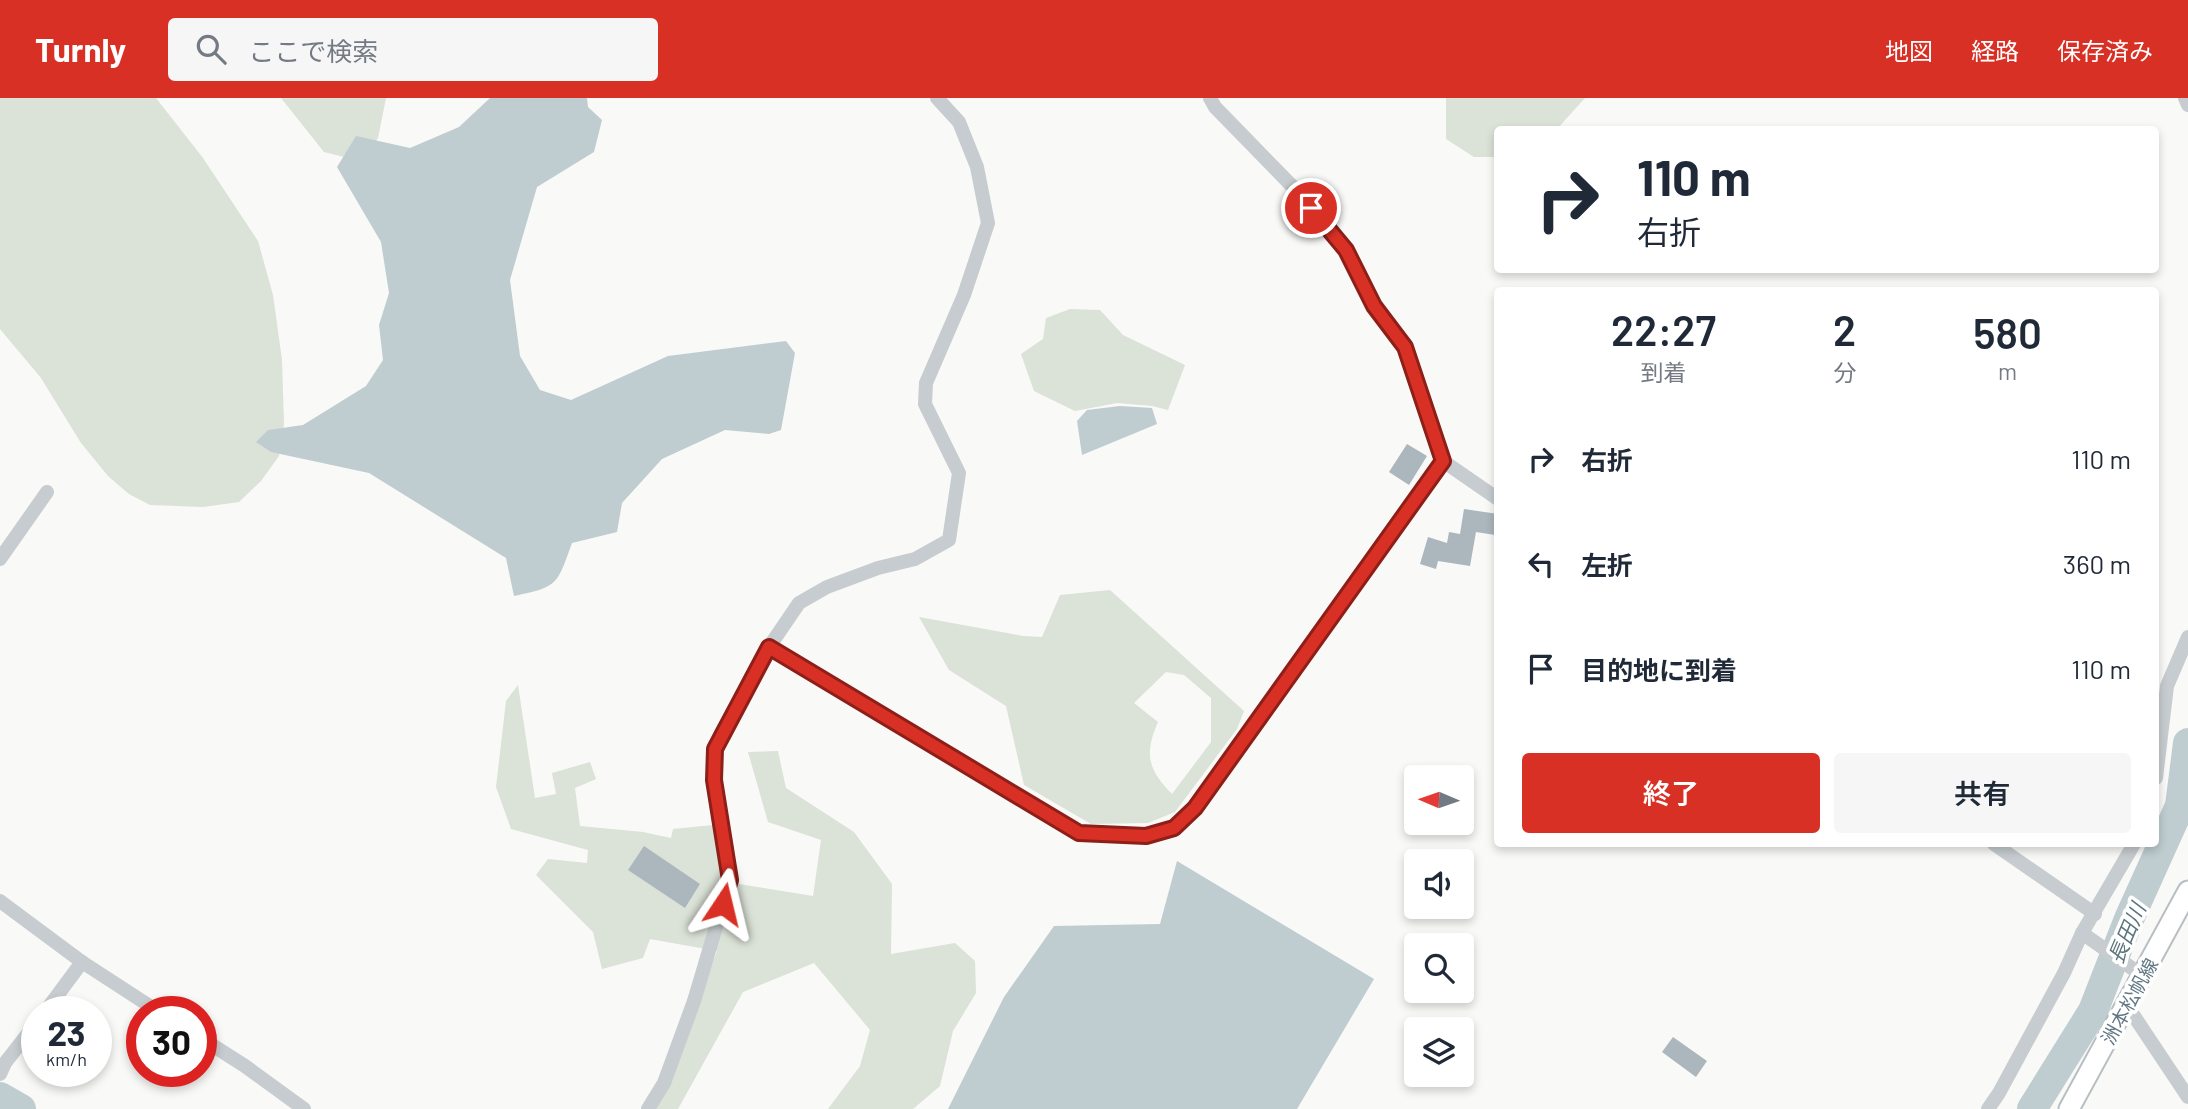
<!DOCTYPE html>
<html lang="ja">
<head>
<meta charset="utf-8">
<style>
	:root { --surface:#fff; --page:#f6f6f7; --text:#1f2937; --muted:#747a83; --accent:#d93025 }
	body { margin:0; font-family:Barlow,"Noto Sans JP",sans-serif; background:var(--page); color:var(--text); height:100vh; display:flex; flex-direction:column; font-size:26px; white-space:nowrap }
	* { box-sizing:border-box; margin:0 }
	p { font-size:23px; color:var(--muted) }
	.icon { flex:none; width:38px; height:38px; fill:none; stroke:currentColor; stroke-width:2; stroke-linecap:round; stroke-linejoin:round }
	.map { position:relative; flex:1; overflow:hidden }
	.sheet { position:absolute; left:1494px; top:189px; width:665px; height:560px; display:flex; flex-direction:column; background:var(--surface); border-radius:7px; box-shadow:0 4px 10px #0003 }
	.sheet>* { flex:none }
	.banner { position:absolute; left:1494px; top:28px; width:665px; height:147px; border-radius:7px; box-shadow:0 4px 10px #0003; background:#fff; color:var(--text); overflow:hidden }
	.needle { width:46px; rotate:272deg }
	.buttons { position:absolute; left:1404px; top:667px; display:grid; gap:14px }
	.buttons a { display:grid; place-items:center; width:70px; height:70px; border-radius:7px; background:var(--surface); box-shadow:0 4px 10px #0003; font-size:35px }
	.speed { position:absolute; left:21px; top:898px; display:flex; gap:14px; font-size:35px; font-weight:700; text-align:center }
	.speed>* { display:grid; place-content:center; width:91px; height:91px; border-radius:50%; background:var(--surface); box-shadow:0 4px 10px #0003; line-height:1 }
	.speed small { font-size:18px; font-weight:400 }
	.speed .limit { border:10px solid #d22; background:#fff; color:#111 }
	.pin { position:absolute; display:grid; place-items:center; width:60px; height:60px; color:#fff; margin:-30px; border:4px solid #fff; border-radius:50%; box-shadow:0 2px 7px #0007 }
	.me { position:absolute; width:77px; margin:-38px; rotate:10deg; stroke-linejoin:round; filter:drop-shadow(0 0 5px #0008) }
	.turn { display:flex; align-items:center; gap:24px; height:147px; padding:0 28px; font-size:32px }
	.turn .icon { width:91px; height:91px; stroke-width:2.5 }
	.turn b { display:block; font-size:49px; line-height:60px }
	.eta { display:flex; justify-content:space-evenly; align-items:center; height:119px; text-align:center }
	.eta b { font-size:42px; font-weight:600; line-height:49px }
	.action { display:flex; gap:14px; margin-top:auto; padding:14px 28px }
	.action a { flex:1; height:80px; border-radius:7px; background:var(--accent); color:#fff; font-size:28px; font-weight:600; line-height:80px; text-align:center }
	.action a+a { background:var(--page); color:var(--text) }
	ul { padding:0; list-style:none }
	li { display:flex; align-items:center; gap:21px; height:105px; padding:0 28px }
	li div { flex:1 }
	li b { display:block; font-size:26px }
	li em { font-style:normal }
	header { display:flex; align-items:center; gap:42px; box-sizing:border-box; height:98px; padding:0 35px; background:var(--accent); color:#fff }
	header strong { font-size:33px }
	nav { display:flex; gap:38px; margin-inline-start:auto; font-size:24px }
	.search { width:490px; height:63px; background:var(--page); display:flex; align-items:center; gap:18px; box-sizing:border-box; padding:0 24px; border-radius:7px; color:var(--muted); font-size:26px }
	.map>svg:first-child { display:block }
	.green { fill:#dbe2d7; fill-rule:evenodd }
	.water { fill:#bfccd0 }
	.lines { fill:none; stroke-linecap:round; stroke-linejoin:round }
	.river { stroke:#bfccd0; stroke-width:30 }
	.building { fill:#acb7bd }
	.secondary-casing { stroke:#b8bfc4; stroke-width:23 }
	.street { stroke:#c6cccf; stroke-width:14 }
	.secondary { stroke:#fff; stroke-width:19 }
	.route-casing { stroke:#8d1f18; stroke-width:18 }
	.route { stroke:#d93025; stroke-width:12 }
	.labels { text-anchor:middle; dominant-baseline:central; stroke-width:7; stroke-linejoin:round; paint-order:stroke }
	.street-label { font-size:19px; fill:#617785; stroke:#fff }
	.water-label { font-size:21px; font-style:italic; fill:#5c767e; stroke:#fff }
</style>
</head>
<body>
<header>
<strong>Turnly</strong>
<div class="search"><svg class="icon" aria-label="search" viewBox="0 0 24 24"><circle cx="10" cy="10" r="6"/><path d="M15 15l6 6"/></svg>ここで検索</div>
<nav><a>地図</a><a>経路</a><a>保存済み</a></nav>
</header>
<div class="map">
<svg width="2188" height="1011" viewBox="0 0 2188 1011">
	<rect width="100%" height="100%" fill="#f9f9f7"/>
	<g class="green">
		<path d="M0 0H156L203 60 258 143 273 197 282 262 284 326 279 358 261 383 239 404 203 409 150 407 129 396 108 378 81 345 41 280 0 231Z"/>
		<path d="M281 0H386L378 40 367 55 352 61 324 54Z"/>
		<path d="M1446 0H1585L1557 31 1498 32V59H1474L1446 41Z"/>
		<path d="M1070 211 1100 212 1123 237 1185 267 1168 312 1152 308 1117 305 1075 313 1034 293 1021 256 1043 241 1046 220Z"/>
		<path d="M1110 492 1244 613 1237 631 1175 714 1148 725 1091 726 1024 687 1006 608 949 572 919 519 1023 538 1042 539 1060 497ZM1166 574 1184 577 1211 600V644L1172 696C1148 672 1144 656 1158 624L1134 605Z"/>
		<path d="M518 587 535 700 556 696 552 675 590 664 596 681 575 690 580 728 643 734 671 740 673 731 713 727 739 786 813 798 821 742 768 724 748 654 778 653 786 690 854 734 892 786 891 856 955 845 975 863 976 895 953 933 940 988 913 1011H828L860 968 870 932 814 865 743 894 678 1011H654L717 853 650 841 643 860 602 871 593 834 536 777 548 761 587 765 588 752 511 731 496 689 506 603Z"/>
	</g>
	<g class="water">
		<path d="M490 0H587L588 9 602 22 594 54 537 89 510 182 520 258 540 292 571 302 668 258 786 243 795 255 781 332 769 336 725 332 662 361 622 405 617 434 572 445C557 486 559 489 514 498L506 460 369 375 271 354 256 344 268 332 303 327 366 288 383 262 379 227 389 195 381 144 337 69 356 38 410 50 459 29Z"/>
		<path d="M1120 308 1152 310 1157 326 1082 357 1077 323 1087 312Z"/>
		<path d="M1177 763 1374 881 1297 1011H948L1004 899 1054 828 1160 826Z"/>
	</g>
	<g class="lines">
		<g class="river">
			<path d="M0 999 21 1011"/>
			<path d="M2032 1011 2093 913 2129 821 2180 708 2188 645"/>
		</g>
	</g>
	<g class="building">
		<path d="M1407 346 1427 358 1409 387 1389 374Z"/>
		<path d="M1464 411 1498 416 1495 437 1476 434 1470 468 1438 463 1436 471 1420 466 1428 439 1447 445 1449 434 1460 436Z"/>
		<path d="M644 748 700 786 685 810 628 772Z"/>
		<path d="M1673 939 1707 963 1696 979 1662 954Z"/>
	</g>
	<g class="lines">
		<g class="secondary-casing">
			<path id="secondary" d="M2069 1011 2188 793"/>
		</g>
		<g class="street">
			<path d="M1210 0 1215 9 1293 89 1346 152 1374 207 1405 249 1443 363 1498 401"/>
			<path d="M2185 0 2188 7"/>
			<path d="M0 461 47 394"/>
			<path d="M769 549 1079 735 1145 738 1174 730 1195 710 1443 363"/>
			<path d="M2156 680 2167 588 2188 539"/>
			<path d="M1994 746 2095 816"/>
			<path d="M0 803 82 864 159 914"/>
			<path d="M2082 835 2143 878"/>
			<path d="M2124 913 2134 918 2188 999"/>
			<path d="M45 914 82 864"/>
			<path d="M201 940 245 968 304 1011"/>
			<path d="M0 976 5 965 37 924"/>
			<path d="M648 1011 664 985 694 903 730 782 714 682 715 651 721 635 769 549 799 505 827 489 878 470 915 461 949 442 959 375 925 306 926 285 964 197 988 125 977 69 959 24 937 0"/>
			<path d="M1988 1011 1999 995 2064 875 2082 835 2134 746"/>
		</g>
		<use href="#secondary" class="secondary"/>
	</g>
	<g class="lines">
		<g class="route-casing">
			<path id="route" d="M723 806 730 782 714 682 715 651 769 549 1079 735 1146 738 1174 730 1195 710 1443 363 1405 249 1374 208 1346 152 1311 110"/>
		</g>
		<use href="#route" class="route"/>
	</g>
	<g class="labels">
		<g class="street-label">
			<text transform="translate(2129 903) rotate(-61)">洲本松帆線</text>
		</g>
		<g class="water-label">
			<text transform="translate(2126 835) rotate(-67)">長田川</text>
		</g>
	</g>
</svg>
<div class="buttons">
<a><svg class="needle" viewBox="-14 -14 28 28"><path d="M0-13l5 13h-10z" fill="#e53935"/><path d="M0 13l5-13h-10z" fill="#747a83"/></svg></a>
<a><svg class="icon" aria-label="sound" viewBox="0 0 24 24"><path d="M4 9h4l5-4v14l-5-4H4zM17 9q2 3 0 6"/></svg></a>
<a><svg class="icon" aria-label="search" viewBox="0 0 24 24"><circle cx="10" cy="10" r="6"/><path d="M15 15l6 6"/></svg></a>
<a><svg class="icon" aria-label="layers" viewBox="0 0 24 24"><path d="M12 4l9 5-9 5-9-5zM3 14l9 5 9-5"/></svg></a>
</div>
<div class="speed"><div>23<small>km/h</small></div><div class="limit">30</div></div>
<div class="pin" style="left:1311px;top:110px;background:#d93025"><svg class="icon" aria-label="arrive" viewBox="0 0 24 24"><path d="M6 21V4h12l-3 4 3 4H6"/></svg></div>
<svg class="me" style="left:723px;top:806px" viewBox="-20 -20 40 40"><path d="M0-17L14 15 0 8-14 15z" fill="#d93025" stroke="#fff" stroke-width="4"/></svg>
<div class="banner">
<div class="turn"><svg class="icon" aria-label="right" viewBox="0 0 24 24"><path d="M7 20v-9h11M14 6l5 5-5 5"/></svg><div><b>110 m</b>右折</div></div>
</div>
<section class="sheet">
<div class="eta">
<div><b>22:27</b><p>到着</p></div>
<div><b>2</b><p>分</p></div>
<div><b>580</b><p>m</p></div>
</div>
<ul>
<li><svg class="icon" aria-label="right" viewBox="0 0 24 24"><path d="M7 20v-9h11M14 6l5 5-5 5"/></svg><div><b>右折</b></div><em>110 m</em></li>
<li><svg class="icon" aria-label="left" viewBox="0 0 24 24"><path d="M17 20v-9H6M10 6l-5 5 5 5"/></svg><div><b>左折</b></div><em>360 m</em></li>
<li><svg class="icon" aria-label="arrive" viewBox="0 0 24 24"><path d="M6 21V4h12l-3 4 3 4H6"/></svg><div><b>目的地に到着</b></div><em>110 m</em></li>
</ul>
<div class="action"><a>終了</a><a>共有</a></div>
</section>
</div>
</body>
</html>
